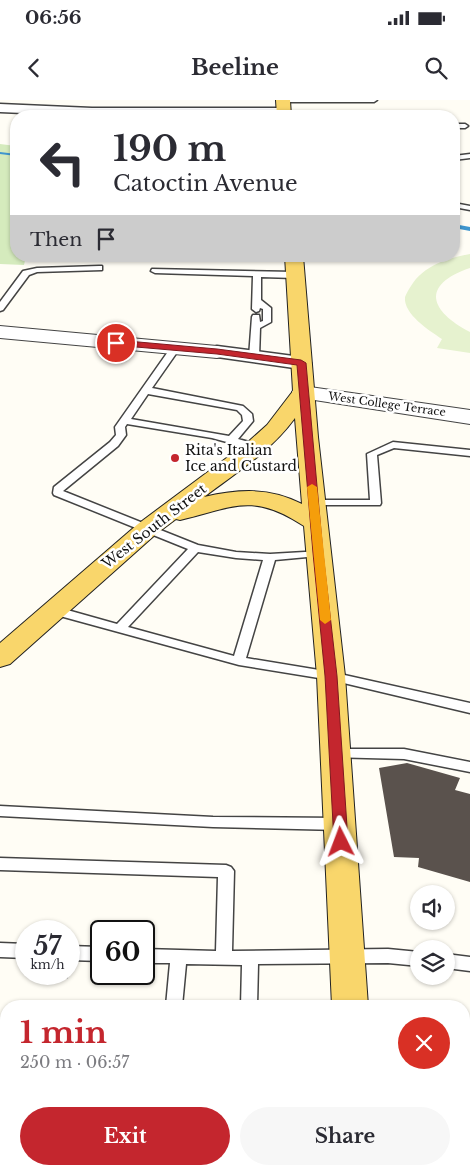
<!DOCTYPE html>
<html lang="en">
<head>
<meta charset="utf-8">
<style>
	:root { --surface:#fff; --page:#f7f7f7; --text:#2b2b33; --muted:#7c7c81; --accent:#c4262e }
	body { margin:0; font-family:"Libre Baskerville",serif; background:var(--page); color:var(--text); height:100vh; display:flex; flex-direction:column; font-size:19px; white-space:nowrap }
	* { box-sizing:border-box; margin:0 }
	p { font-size:16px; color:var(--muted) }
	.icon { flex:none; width:28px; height:28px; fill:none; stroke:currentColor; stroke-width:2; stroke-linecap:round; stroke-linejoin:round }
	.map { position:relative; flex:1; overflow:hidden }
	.details { position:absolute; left:0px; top:900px; width:470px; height:175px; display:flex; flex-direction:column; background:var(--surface); border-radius:20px 20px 0 0; box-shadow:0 1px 4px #0004 }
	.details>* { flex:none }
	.hud { position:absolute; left:10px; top:10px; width:450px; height:152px; border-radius:20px; box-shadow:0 1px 4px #0004; background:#fff; color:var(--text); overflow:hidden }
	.fabs { position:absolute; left:410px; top:785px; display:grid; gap:10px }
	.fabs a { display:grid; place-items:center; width:45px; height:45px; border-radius:50%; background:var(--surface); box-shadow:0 1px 4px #0004; font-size:25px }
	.speed { position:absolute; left:15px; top:820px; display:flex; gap:10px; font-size:25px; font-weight:700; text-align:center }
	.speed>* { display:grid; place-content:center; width:65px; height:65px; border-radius:50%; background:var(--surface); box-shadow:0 1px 4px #0004; line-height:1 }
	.speed small { font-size:12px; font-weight:400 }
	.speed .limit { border:2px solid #111; border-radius:8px; background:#fff; color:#111 }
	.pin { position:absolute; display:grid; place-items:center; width:42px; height:42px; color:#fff; margin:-21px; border:2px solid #fff; border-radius:50%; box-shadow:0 1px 5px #0007 }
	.me { position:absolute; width:55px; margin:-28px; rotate:357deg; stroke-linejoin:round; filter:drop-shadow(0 0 4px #0008) }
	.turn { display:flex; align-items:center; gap:18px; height:105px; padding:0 20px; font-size:22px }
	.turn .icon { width:65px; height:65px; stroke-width:2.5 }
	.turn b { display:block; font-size:35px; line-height:42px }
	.then { display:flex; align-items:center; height:48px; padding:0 20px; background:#0003; gap:10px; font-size:19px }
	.round { display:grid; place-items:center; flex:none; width:52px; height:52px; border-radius:26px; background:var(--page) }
	.overview { display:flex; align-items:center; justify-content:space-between; height:85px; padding:0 20px }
	h1 { font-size:30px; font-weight:800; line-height:38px; color:var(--accent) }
	.action { display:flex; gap:10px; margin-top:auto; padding:10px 20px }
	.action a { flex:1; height:58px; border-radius:30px; background:var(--accent); color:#fff; font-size:20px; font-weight:800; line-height:58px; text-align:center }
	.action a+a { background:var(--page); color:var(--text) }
	.status { display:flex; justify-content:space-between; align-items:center; height:35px; padding:0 25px; background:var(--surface); direction:ltr }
	.status svg { height:14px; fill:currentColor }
	header { display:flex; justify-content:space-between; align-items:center; height:65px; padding:0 20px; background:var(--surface); font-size:22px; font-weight:800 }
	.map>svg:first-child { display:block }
	.green { fill:#d5ebbd }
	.pitch { fill:#e6f2cf }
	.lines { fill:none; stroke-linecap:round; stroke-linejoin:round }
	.stream { fill:#3f96cf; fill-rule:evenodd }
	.building { fill:#5a524d }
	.service-casing { stroke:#444; stroke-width:3 }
	.minor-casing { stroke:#444; stroke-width:3 }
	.tertiary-casing { stroke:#444; stroke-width:2 }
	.primary-casing { stroke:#222; stroke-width:2 }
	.path { stroke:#333; stroke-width:4.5; stroke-dasharray:6 3; stroke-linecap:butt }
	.service { fill:#fff; fill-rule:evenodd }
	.minor { fill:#fff; fill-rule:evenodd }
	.tertiary { fill:#fff; fill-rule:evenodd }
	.primary { fill:#f9d66b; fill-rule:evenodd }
	.route { fill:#c4262e; stroke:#7f191e }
	.slow { fill:#f59e0b }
	.poi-dot { fill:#c4262e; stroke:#fff; stroke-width:2 }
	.labels { text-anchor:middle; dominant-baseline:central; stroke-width:5; stroke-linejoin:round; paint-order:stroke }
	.far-street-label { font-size:11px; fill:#111; stroke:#fff }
	.poi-label { font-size:14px; fill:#111; stroke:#fff; text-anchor:start }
	.street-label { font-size:14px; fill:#111; stroke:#fff }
</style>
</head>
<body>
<div class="status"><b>06:56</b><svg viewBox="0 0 49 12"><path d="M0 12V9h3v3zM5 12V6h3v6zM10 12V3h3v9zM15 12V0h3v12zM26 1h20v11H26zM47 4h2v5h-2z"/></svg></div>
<header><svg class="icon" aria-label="back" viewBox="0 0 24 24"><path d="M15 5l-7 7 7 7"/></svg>Beeline<svg class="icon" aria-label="search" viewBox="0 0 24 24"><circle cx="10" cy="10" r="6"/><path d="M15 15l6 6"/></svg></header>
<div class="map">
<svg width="470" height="1075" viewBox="0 0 470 1075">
	<rect width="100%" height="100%" fill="#fffdf5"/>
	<path class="green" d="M0 44 16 46V156H26L24 165 0 164Z"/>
	<path class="pitch" d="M470 154V168C420 185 430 211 470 232V253L437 248 442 239C430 231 403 214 405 197 406 194 409 189 411 186 423 166 447 158 470 154Z"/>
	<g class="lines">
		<g class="stream">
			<path d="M0 52 16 54V56L0 54Z"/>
			<path d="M454 124 470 127V131L454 128Z"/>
		</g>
	</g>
	<path class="building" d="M407 663 460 678 455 690 470 694V782L418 767 419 758 394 757 379 668Z"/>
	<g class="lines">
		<g class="service-casing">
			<g id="service">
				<path d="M280 0H377L374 2H283Z"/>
				<path d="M283 12 393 14 396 16 281 15 280 14Z"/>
				<path d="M454 24H465L468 26 465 28H454Z"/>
				<path d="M470 54V58L454 60V56Z"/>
				<path d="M454 103 470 106V110L454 107Z"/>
				<path d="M99 166H102V170L37 172 29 175 3 210 0 211V202L23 171 37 168Z"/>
				<path d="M152 169 295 172 299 175 295 178 261 177V200L271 208V222L260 228 259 257 254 260 249 257 252 217 253 215H259L260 222 263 221V209L260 208 259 211 256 212 252 209 253 176 155 173 151 171Z"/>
				<path d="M175 245 180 248 152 288 243 306 252 314 253 321 238 339 260 345 261 347 260 349 256 350 212 338 127 324 125 327 126 335 118 346 63 391 198 445 236 452 270 454 322 451 324 453 322 455 318 456 275 460 246 558 331 572 470 603V613L331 580 239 565 49 513 47 510 49 507 53 506 117 524 188 449 54 395 53 393 54 387 110 342 116 335 115 327 172 246ZM148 294 237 310 242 315 243 321 229 336 131 319ZM198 452 236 458 263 460 234 556 128 527Z"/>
				<path d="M393 342 470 350V356L394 348 377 355 381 403 380 405H309L308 403 309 401 313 400H370L367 354Z"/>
				<path d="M334 649H404L470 662V672L404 659 329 657 327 654 329 651Z"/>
				<path d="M0 706 213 717 340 718 345 720 347 724 345 728 340 730 213 727 0 716Z"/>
				<path d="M0 758 226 765 231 767 234 771 232 851 388 849 419 852V866L388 863 258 864 257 906H241L242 865 186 864 182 906H166L170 863H144V849L216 851 218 777 0 770Z"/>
				<path d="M0 843 26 844V858L0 857Z"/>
				<path d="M69 846 101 847V861L69 860Z"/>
				<path d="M446 854 470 857V871L446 868Z"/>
				<rect x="464" y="965" width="6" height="16"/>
				<path d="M149 1069H167L168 1075H150Z"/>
				<rect x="240" y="1069" width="18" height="6"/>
			</g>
		</g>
		<g class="minor-casing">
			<g id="minor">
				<path d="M0 4 92 8H283L290 12 283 16H92L0 12Z"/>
				<path d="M217 246 301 257 308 259 311 263 308 267 301 269 210 256 207 252 210 248Z"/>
			</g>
		</g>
		<g class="tertiary-casing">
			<g id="tertiary">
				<path d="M0 226 217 246 224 248 227 252 224 256 217 258 0 238Z"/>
				<path d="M303 286 470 310V324L295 297 292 292 295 287Z"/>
			</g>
		</g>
		<g class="primary-casing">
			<g id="primary">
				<path d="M276 0H290L291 16H277Z"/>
				<path d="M285 156H303L318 337 345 576 368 906H332L317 576 304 426C252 392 234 407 180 420L176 419 156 434 10 564 0 567V543L138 424 248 342 267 325 293 291ZM295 318 302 404C270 387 238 389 204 397 236 373 271 351 295 318Z"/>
				<path d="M339 1069H379L380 1075H338Z"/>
			</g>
		</g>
		<g class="path">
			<path d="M27 874 68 876"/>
			<path d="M99 878 131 880"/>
		</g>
		<use href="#service" class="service"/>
		<use href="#minor" class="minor"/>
		<use href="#tertiary" class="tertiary"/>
		<use href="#primary" class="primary"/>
	</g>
	<path class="route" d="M116 240 217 249 301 260 306 263 323 453 337 576 348 742 346 746 341 748 336 746 334 742 325 576 313 453 297 265 217 254 113 245V241Z"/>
	<path class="slow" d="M312 384 317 387 331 520 325 524 320 520 307 387Z"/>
	<circle class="poi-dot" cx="175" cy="358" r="5"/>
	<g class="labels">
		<g class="far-street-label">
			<text transform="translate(387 304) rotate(8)">West College Terrace</text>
		</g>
		<g class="poi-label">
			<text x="185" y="350">Rita's Italian<tspan x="185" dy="16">Ice and Custard</tspan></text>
		</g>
		<g class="street-label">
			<text transform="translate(154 426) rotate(-38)">West South Street</text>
		</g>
	</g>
</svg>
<div class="fabs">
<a><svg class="icon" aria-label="sound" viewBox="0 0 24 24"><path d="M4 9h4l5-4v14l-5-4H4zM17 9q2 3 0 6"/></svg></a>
<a><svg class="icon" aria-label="layers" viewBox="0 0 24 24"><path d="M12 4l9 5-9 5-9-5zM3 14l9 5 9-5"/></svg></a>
</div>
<div class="speed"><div>57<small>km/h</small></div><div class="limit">60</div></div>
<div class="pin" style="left:116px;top:243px;background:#d93025"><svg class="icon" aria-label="arrive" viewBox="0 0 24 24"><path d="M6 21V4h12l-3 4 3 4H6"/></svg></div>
<svg class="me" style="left:341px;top:742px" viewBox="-20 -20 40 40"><path d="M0-17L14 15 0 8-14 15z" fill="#c4262e" stroke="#fff" stroke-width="4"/></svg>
<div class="hud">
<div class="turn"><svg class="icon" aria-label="left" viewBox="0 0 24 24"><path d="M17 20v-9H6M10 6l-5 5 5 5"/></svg><div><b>190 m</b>Catoctin Avenue</div></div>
<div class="then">Then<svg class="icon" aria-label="arrive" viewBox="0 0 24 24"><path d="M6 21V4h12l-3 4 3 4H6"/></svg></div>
</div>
<section class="details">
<div class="overview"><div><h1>1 min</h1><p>250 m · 06:57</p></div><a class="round" style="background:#d93025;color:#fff"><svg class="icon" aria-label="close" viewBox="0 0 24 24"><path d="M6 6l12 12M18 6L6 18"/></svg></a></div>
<div class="action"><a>Exit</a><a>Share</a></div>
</section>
</div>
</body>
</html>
